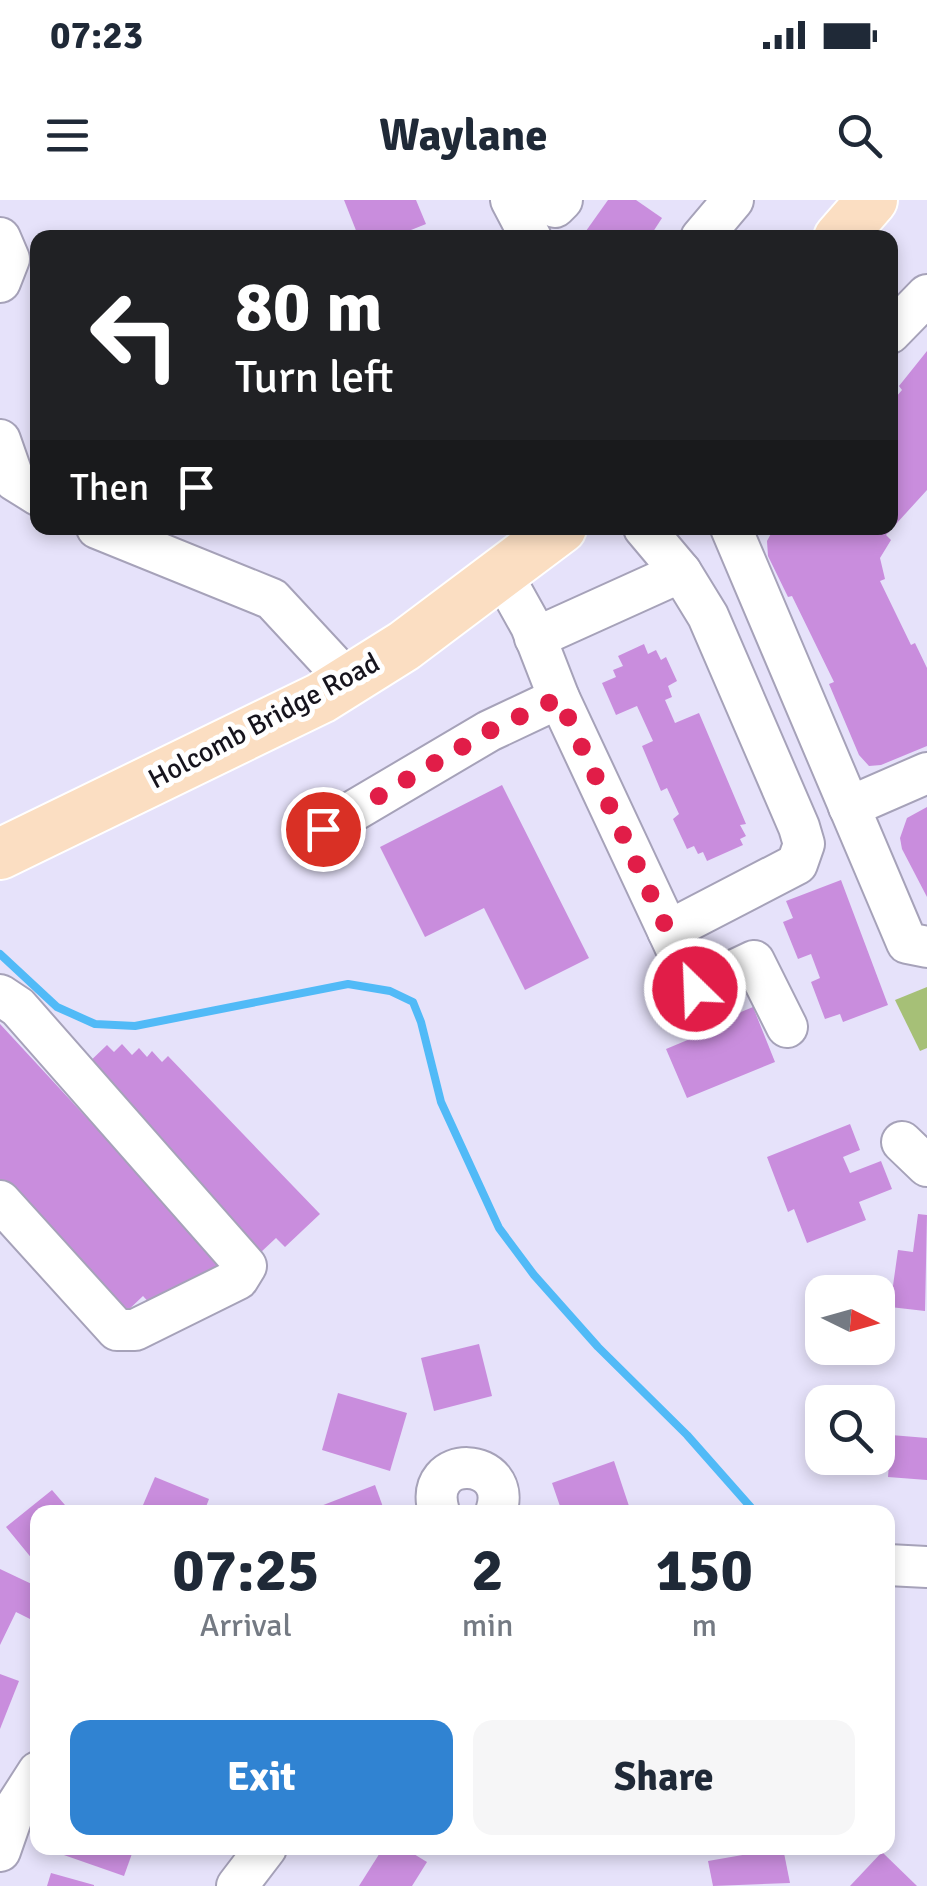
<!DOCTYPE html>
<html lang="en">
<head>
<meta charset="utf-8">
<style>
	:root { --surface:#fff; --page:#f6f6f7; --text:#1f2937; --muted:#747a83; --accent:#3083d2 }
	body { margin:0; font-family:Signika,sans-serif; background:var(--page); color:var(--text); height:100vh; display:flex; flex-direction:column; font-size:38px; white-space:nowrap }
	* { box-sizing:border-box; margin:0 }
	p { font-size:32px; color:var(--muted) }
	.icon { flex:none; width:55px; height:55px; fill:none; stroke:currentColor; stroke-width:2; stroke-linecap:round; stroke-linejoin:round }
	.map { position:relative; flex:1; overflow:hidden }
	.details { position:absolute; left:30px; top:1305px; width:865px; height:350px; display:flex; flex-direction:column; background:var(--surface); border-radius:20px; box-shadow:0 5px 15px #0003 }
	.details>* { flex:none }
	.banner { position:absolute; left:30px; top:30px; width:868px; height:305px; border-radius:20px; box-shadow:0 5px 15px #0003; background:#202124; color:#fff; overflow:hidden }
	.needle { width:65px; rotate:95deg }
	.controls { position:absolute; left:805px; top:1075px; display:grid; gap:20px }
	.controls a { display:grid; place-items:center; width:90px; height:90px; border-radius:20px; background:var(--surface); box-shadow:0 5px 15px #0003; font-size:50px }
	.pin { position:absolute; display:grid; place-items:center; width:85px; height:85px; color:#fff; margin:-42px; border:5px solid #fff; border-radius:50%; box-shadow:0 2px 10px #0007 }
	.me { position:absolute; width:110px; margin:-55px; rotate:336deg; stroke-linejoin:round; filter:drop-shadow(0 0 8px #0008) }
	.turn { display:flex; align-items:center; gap:35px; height:210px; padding:0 40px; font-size:45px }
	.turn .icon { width:130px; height:130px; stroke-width:2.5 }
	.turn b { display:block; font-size:70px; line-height:85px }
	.then { display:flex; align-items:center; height:95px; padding:0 40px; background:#0003; gap:20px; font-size:38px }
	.eta { display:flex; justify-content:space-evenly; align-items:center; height:170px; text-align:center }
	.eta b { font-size:60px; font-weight:700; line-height:70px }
	.button { display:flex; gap:20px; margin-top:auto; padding:20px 40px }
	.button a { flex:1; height:115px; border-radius:20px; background:var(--accent); color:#fff; font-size:40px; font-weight:700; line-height:115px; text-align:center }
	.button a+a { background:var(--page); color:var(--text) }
	.status { display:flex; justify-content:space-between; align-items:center; height:70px; padding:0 50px; background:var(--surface); direction:ltr }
	.status svg { height:28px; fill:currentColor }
	header { display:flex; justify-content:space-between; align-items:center; height:130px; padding:0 40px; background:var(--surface); font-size:45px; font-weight:700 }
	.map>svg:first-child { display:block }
	.green { fill:#a6c077 }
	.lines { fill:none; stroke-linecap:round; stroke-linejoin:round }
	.stream { stroke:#51baf7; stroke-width:8 }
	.building { fill:#c98ddd }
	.minor-casing { stroke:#a6a2b9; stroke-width:44 }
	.major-casing { stroke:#fff; stroke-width:54 }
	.minor { stroke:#fff; stroke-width:40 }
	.major { stroke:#fbdec2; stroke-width:50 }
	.route { stroke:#e11d48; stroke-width:18; stroke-dasharray:0 32.4 }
	.labels { text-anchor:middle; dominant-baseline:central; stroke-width:10; stroke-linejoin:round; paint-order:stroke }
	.street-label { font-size:28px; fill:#16141d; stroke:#fff }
</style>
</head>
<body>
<div class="status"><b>07:23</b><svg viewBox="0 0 49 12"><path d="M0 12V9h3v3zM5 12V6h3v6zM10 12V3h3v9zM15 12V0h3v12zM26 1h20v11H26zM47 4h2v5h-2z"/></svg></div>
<header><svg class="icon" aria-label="menu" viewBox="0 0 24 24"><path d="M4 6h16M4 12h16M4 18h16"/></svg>Waylane<svg class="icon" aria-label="search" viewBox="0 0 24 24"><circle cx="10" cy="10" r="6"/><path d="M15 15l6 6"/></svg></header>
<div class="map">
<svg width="927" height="1686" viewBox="0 0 927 1686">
	<rect width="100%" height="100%" fill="#e6e2fa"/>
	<path class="green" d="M927 787V848L920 851 895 800Z"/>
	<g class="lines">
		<path class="stream" d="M0 754 57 807 95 824 135 826 348 784 390 791 413 802 421 822 441 902 499 1028 534 1075 598 1147 687 1235 755 1312"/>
	</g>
	<g class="building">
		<path d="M344 0H416L426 24 391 38H359Z"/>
		<path d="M608 0H636L662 18 649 38H581Z"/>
		<path d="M927 151V290L886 335 891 340 880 358 885 379 880 381 911 445 915 443 927 468V546L881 565 869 566 859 555 829 484 834 482 792 396 788 397 768 356 767 341 774 328H890V204L902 190 899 186Z"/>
		<path d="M644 444 648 454 656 450 661 460 666 457 677 481 668 486 672 497 665 500 675 523 699 513 746 624 740 625 746 636 740 639 743 645 707 661 703 652 698 654 694 646 687 649 673 619 679 614 667 588 661 591 642 546 653 541 637 506 616 515 602 483 616 477 613 470 623 466 618 456Z"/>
		<path d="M502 585 589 758 525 790 484 708 425 737 380 647Z"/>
		<path d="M927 607V697L902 649 900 638 907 618Z"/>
		<path d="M841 680 888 805 843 822 840 814 825 819 811 782 820 778 811 754 798 759 783 722 793 718 786 701Z"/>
		<path d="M753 807 775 862 687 898 666 849 702 834 700 829Z"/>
		<path d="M0 824 221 1063 190 1092 182 1084 155 1109 143 1096 124 1114 0 981Z"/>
		<path d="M122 844 132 855 139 848 147 857 152 851 162 862 168 856 320 1014 285 1047 276 1038 260 1053 83 868 107 845 114 852Z"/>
		<path d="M850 924 860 950 843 957 850 973 881 961 892 989 859 1002 866 1020 807 1043 794 1009 788 1012 767 957Z"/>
		<path d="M918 1014 927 1015 925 1111 890 1107 898 1050 913 1052Z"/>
		<path d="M479 1144 492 1196 434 1211 421 1158Z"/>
		<path d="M338 1193 407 1213 390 1271 322 1250Z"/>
		<path d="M891 1235 927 1238V1280L888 1277Z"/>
		<path d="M614 1261 631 1312H562L552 1283Z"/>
		<path d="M155 1277 209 1299 204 1312H140Z"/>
		<path d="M375 1285 383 1307 370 1312H314L313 1309Z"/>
		<path d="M52 1290 71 1312H38V1366L6 1327Z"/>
		<path d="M0 1369 38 1387V1423L16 1412 0 1445Z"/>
		<path d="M0 1474 19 1481 0 1529Z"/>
		<path d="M63 1648H134L124 1676 61 1654Z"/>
		<path d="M383 1648H404L427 1662 412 1686H359Z"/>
		<path d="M783 1648 790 1683 713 1686 708 1661Z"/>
		<path d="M882 1652 917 1686H850Z"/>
		<path d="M51 1673 94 1685V1686H47Z"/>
	</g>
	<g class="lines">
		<g class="minor-casing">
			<g id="minor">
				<path d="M511 0 531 38"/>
				<path d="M553 0 555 7 562 0"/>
				<path d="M0 38 9 59 0 82"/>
				<path d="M701 38 733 0"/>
				<path d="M890 133 927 95"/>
				<path d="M0 240 14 280 38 295"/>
				<path d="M97 328 272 399 348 481"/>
				<path d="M731 328 907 743 927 747"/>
				<path d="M502 374 531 426 559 498 668 731 797 664 804 644 799 627 708 416 681 372 644 328"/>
				<path d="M535 438 681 372"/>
				<path d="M849 607 927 573"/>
				<path d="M323 629 489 531 559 498"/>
				<path d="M668 731 695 789 754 761 787 827"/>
				<path d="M0 795 18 807 246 1066 238 1079 135 1130H117L0 1001"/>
				<path d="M902 942 927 966"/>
				<path d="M439 1312C421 1251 515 1256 496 1312"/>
				<path d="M888 1365 927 1367"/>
				<path d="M0 1651 15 1608 38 1572"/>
				<path d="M237 1686 266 1648"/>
			</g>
		</g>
		<g class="major-casing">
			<g id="major">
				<path d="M839 38 872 0"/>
				<path d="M0 654 321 498 404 446 561 328"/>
			</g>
		</g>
		<use href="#minor" class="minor"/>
		<use href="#major" class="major"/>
	</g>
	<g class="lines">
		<path class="route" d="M323 629 489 531 559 498 695 789"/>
	</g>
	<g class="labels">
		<g class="street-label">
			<text transform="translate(264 521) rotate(-28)">Holcomb Bridge Road</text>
		</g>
	</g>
</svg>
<div class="controls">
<a><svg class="needle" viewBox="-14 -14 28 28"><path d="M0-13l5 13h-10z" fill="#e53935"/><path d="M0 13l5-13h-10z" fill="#747a83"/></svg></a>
<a><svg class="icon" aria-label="search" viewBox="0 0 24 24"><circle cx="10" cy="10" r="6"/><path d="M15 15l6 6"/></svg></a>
</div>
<div class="pin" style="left:323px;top:629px;background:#d93025"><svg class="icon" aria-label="arrive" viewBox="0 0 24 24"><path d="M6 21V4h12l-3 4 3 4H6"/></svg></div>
<svg class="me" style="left:695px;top:789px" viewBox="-20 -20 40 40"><circle r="17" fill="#e11d48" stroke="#fff" stroke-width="3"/><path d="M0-11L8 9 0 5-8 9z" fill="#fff"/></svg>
<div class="banner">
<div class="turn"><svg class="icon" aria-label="left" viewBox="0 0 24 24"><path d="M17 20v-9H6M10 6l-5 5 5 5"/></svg><div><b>80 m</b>Turn left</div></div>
<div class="then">Then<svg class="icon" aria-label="arrive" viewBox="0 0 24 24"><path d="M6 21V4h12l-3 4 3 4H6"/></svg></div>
</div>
<section class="details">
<div class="eta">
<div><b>07:25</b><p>Arrival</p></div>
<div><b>2</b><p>min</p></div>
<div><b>150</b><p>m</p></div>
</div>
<div class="button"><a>Exit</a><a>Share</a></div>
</section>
</div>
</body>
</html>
